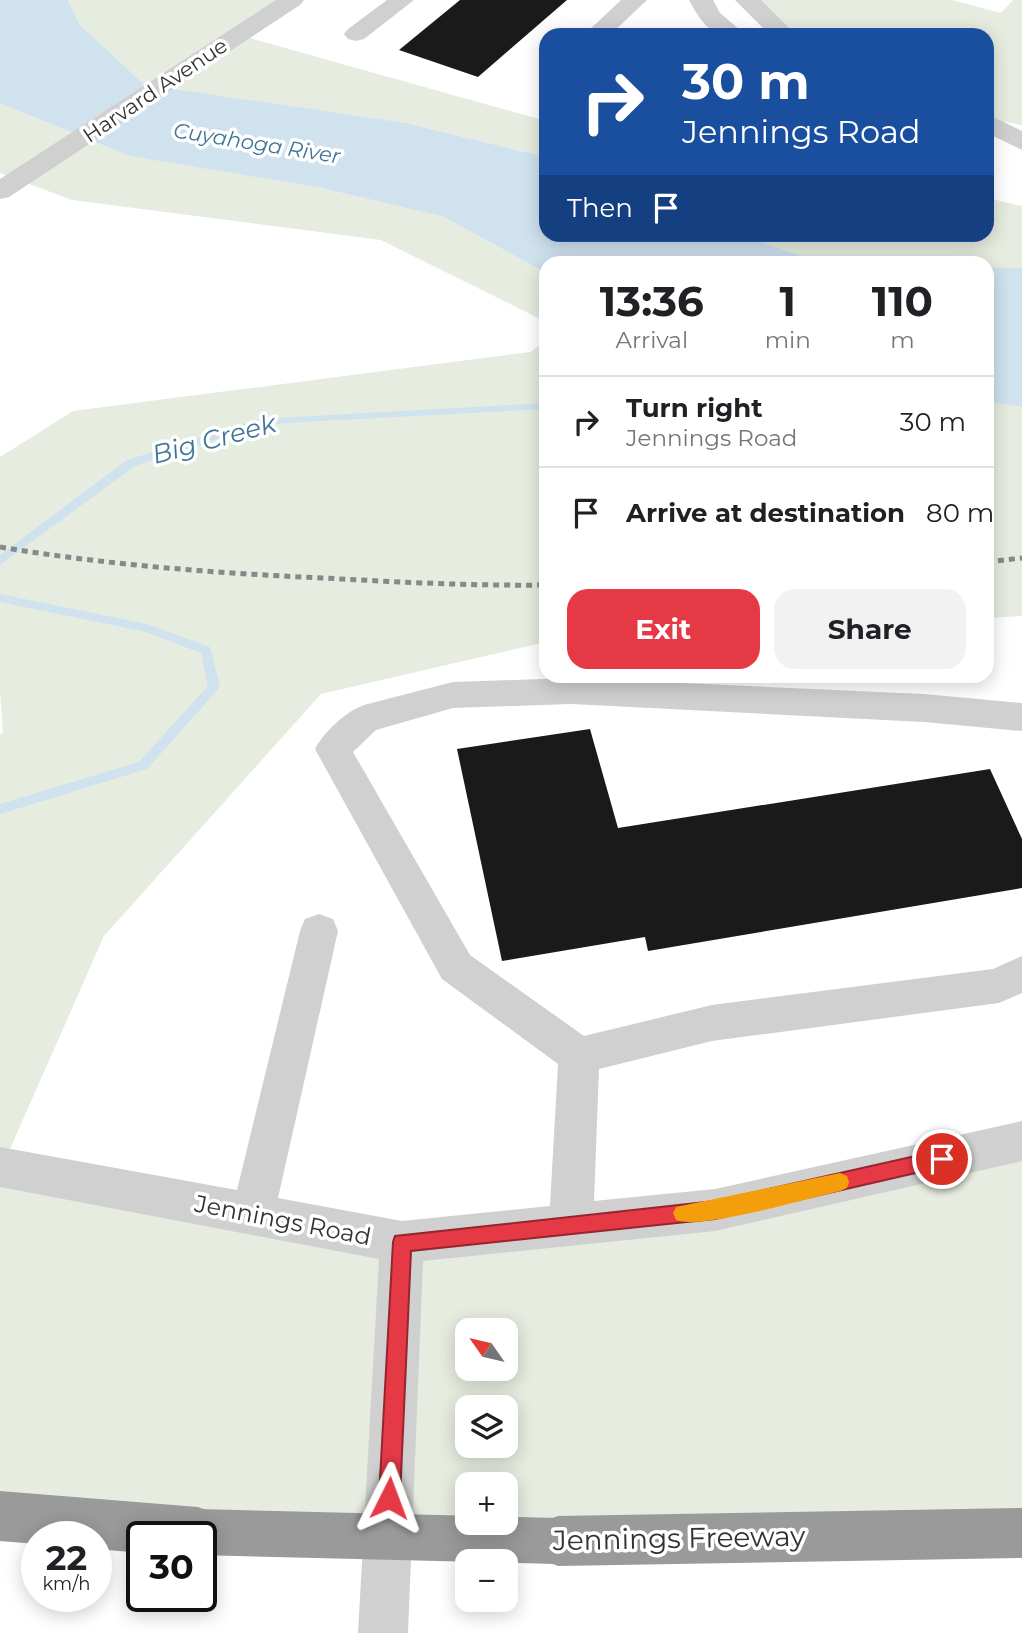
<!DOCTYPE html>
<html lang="en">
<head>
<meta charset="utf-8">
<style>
	:root { --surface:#fff; --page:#f2f2f2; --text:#202124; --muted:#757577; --line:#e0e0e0; --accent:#e63946 }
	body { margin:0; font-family:Montserrat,sans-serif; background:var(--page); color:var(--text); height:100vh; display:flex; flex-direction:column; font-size:26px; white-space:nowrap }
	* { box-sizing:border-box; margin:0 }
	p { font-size:23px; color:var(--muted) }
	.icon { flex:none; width:38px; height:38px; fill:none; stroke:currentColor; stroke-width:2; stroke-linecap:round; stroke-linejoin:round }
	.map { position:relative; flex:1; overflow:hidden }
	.details { position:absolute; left:539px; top:256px; width:455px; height:427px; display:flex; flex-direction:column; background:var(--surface); border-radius:21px; box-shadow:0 4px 18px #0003 }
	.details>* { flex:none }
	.top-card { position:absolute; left:539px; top:28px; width:455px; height:214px; border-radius:21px; box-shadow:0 4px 18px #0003; background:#1a4fa0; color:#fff; overflow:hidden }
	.needle { width:46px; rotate:304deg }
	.tools { position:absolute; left:455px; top:1318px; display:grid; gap:14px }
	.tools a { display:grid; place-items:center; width:63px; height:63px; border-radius:14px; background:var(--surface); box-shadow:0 4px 18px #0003; font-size:35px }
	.speed { position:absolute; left:21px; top:1521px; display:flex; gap:14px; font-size:35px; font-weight:700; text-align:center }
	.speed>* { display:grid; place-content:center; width:91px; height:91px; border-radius:50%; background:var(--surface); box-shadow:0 4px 18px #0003; line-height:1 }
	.speed small { font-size:18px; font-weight:400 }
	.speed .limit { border:4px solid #111; border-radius:10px; background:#fff; color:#111 }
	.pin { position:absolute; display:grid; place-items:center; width:60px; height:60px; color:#fff; margin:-30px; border:4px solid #fff; border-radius:50%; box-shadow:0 2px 7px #0007 }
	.me { position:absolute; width:77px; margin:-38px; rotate:3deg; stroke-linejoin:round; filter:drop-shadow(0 0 5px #0008) }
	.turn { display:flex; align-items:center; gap:24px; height:147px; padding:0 28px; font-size:32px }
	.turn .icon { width:91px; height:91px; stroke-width:2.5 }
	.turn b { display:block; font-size:49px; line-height:60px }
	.then { display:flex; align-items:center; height:66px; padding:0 28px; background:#0003; gap:14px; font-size:26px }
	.eta { display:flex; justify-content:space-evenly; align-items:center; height:119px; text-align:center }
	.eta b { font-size:42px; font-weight:700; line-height:49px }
	.cta { display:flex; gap:14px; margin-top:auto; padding:14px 28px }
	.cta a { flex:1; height:80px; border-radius:21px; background:var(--accent); color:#fff; font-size:28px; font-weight:700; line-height:80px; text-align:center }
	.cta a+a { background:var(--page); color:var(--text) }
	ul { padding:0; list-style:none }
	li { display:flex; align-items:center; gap:21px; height:91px; padding:0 28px; border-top:2px solid var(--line) }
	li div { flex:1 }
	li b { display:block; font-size:26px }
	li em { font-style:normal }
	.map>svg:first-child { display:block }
	.green { fill:#e6ecdf; fill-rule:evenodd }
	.water { fill:#cfe2ee }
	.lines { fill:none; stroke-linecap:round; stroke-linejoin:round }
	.stream { fill:#cfe2ee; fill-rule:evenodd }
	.building { fill:#1a1a1a }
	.minor { fill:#d0d0d0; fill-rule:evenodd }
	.highway { fill:#9a9a9a; fill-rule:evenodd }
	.rail { stroke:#888; stroke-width:5; stroke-dasharray:6 5; stroke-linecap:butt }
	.highway-bridge { stroke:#9a9a9a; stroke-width:46 }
	.route { fill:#e63946; stroke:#96252e; stroke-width:2 }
	.slow { fill:#f59e0b }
	.labels { text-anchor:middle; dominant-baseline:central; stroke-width:7; stroke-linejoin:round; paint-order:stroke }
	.far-street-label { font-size:21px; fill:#333; stroke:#fff }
	.far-water-label { font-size:21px; font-style:italic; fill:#3f7597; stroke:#fff }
	.street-label { font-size:24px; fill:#333; stroke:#fff }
	.water-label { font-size:26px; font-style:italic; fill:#3f7597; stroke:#fff }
	.near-street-label { font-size:28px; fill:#333; stroke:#fff }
</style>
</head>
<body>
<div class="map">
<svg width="1022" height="1633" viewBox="0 0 1022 1633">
	<rect width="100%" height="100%" fill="#fff"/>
	<g class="green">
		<path d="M68 0H291L239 35 546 121V157L406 123 157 90 145 85 80 25Z"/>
		<path d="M747 0H952L1001 13 1013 0H1022V125L987 119V35H784Z"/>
		<path d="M0 103 317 187 444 217 546 273V322L381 240 72 200 0 173Z"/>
		<path d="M987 198 1022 206V268L987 267V262H820L740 235 987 234Z"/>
		<path d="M546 342V642L321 694 104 936 2 1167 402 1242 1022 1141V1533L0 1516V735L3 732 0 690V457L73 411 530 352ZM467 1330H506V1368H467ZM467 1407H506V1446H467ZM467 1484H506V1522H467Z"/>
		<path d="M987 402 1022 407V616L987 618Z"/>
	</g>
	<g class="water">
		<path d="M0 0H68L80 25 145 85 406 123 546 157V234L740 235 820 262H546V273L444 217 317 187 130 156 0 103Z"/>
		<path d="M987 267 1022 268V407L987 402Z"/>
	</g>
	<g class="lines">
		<g class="stream">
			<path d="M546 403V409L264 424 135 466 0 565V555L127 460 259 419Z"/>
			<path d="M0 594 147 624 210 647 220 687 147 769 0 814V804L139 762 208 686 201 653 146 632 0 602Z"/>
		</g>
	</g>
	<g class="building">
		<path d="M460 0H567L478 77 399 50Z"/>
		<path d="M590 729 618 828 990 769 1022 839V888L648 951 645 937 502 961 457 749Z"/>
	</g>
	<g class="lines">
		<g class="minor">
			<path d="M276 0H304L300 5 9 197 0 199V179Z"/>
			<path d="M387 0H414L364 39 356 41 348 39 344 34 348 29Z"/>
			<path d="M621 0H647L610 35H584Z"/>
			<path d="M689 0H713L720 13 746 35C711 35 706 31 689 0Z"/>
			<path d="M735 0H761L796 35H770Z"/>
			<path d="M987 114 1022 131V150L987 133Z"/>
			<path d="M571 678 924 694 1022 703V731L924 722 571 704 453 708 376 730 353 752 470 955 584 1036 712 1005 993 969 1022 956V993L999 1003 712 1041 599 1069 594 1201 715 1189 1022 1121V1161L715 1231 423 1261 408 1633H358L379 1259 0 1187V1147L237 1190 300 931 305 919 319 914 333 919 338 931 278 1198 402 1221 550 1206 558 1064 442 979 315 749C325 731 345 712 364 705L453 682Z"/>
		</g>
		<g class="highway">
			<path d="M0 1491 198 1507 216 1514 223 1532 216 1550 201 1556V1536H142V1553L96 1549V1536H37V1544L0 1541Z"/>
			<path d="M1022 1508V1558L558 1566 540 1559 533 1541 540 1523 558 1516Z"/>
		</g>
		<g class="rail">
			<path d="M0 547C107 565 214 573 323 578 397 582 471 586 546 585"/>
			<path d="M987 562 1022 558"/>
		</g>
		<path class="highway-bridge" d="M198 1532 558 1541"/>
	</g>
	<path class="route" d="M942 1150 949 1153 951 1159 949 1165 942 1167 715 1219 411 1251 400 1498 397 1505 389 1508 382 1505 379 1498 393 1242 395 1236 715 1201Z"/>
	<path class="slow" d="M840 1173 847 1176 849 1182 847 1188 840 1191C809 1198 701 1230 676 1220L673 1213 676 1207Z"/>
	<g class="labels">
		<g class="far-street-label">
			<text transform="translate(155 90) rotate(-34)">Harvard Avenue</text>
		</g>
		<g class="far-water-label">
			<text transform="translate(257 143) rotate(9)">Cuyahoga River</text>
		</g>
		<g class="street-label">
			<text transform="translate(283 1220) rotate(11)">Jennings Road</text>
		</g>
		<g class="water-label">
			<text transform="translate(214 439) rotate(-15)">Big Creek</text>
		</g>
		<g class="near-street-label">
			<text transform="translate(679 1538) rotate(-1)">Jennings Freeway</text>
		</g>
	</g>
</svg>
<div class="tools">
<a><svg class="needle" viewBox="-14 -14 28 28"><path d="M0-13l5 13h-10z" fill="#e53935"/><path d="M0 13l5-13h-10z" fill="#757577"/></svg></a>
<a><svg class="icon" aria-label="layers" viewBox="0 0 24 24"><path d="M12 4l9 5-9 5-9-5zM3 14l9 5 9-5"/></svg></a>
<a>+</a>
<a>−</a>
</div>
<div class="speed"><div>22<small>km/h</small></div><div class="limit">30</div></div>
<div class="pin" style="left:942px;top:1159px;background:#d93025"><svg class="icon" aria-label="arrive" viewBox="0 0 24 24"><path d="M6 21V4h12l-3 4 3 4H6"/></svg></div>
<svg class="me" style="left:389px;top:1498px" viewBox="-20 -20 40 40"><path d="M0-17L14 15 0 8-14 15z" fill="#e63946" stroke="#fff" stroke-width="4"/></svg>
<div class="top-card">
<div class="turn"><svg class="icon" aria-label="right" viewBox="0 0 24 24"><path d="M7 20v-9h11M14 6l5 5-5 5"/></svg><div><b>30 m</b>Jennings Road</div></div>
<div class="then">Then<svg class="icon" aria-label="arrive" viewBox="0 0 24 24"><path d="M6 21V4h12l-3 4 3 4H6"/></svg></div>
</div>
<section class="details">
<div class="eta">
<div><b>13:36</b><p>Arrival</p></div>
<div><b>1</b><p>min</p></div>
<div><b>110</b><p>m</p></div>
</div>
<ul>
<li><svg class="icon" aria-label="right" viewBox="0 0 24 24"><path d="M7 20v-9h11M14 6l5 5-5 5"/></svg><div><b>Turn right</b><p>Jennings Road</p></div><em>30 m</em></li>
<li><svg class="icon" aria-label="arrive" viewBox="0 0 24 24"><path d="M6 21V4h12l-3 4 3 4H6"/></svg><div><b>Arrive at destination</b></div><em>80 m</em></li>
</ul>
<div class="cta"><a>Exit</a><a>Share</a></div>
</section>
</div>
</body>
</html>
